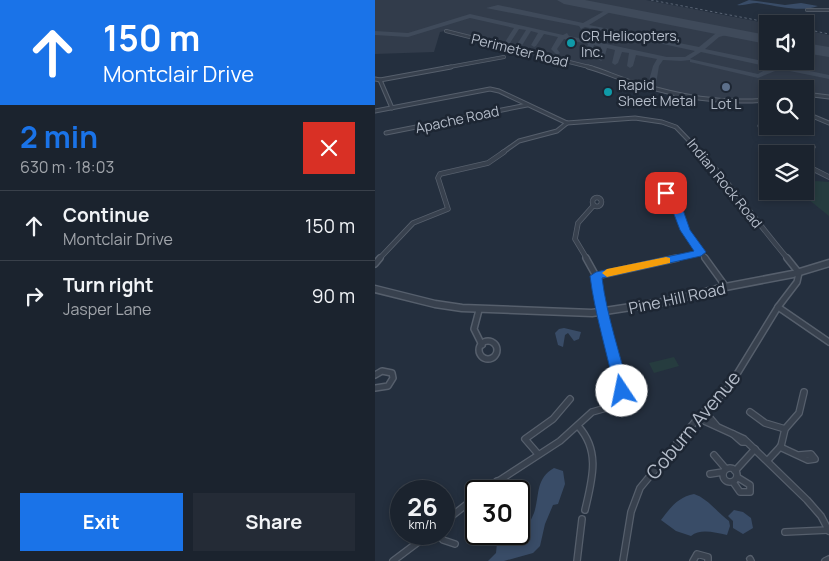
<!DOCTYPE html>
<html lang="en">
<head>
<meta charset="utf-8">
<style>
	:root { --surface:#1b232e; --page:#242b36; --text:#f1f3f6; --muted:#a0a4aa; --line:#39404a; --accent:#1a73e8 }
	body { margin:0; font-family:Manrope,sans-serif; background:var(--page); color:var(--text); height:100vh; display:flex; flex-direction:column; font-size:19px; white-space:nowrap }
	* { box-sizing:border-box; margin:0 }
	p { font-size:16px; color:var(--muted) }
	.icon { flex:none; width:28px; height:28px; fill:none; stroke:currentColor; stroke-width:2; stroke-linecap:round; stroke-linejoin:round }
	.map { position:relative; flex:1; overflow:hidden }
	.side { display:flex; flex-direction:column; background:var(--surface); width:375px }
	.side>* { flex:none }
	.banner { background:#1a73e8; color:#fff; overflow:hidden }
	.controls { position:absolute; left:384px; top:15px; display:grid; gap:10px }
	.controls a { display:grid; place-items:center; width:55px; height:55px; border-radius:0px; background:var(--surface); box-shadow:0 2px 8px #0003,0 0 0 1px var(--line); font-size:25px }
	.speed { position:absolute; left:15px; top:480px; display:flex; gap:10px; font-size:25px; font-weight:700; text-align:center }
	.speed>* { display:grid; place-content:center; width:65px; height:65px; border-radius:50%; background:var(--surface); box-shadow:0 2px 8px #0003,0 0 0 1px var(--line); line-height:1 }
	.speed small { font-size:12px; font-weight:400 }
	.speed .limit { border:2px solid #111; border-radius:8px; background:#fff; color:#111 }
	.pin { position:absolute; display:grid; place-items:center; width:42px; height:42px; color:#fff; margin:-21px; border-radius:10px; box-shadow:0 2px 8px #0006 }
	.me { position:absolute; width:55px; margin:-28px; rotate:349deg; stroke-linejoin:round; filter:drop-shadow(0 0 4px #0008) }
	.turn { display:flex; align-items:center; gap:18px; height:105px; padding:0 20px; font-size:22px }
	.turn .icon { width:65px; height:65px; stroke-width:2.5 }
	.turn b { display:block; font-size:35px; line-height:42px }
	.round { display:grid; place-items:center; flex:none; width:52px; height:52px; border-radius:0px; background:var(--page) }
	.head { display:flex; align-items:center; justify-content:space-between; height:85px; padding:0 20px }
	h1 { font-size:30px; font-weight:700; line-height:38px; color:var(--accent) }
	.action { display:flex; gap:10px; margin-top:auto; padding:10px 20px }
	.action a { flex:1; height:58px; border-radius:0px; background:var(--accent); color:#fff; font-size:20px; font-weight:700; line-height:58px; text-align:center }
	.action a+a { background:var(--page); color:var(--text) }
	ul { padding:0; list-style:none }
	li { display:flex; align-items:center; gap:15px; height:70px; padding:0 20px; border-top:1px solid var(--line) }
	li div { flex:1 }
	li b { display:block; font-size:19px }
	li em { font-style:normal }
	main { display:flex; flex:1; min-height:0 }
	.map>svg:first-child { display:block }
	.airport { fill:#323c4b }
	.green { fill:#263c3f }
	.water { fill:#394c67 }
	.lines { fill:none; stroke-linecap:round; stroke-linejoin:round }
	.taxiway { fill:#3f4a5a; fill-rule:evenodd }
	.runway { fill:#3f4a5a; fill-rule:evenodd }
	.minor-far4-casing { stroke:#565f6c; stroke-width:4 }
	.minor-far3-casing { stroke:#565f6c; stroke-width:5 }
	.minor-far2-casing { stroke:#565f6c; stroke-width:5.5 }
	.minor-far1-casing { stroke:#565f6c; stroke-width:8 }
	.minor-casing { stroke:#565f6c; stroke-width:8 }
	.tertiary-casing { stroke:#565f6c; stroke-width:9 }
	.minor-far4 { stroke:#38414e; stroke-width:2.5 }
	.minor-far3 { stroke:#38414e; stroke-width:3 }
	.minor-far2 { stroke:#38414e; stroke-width:4 }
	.minor-far1 { stroke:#38414e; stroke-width:5 }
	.minor { stroke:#38414e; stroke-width:5.5 }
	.tertiary { stroke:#38414e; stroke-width:6 }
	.rail { stroke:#5a6575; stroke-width:1; stroke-dasharray:2.5 2.5; stroke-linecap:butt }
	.route { fill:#1a73e8; stroke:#114b97 }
	.slow { fill:#f59e0b }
	.culture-dot { fill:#0f9aa8; stroke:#1d2633; stroke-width:2 }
	.service-dot { fill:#5c6f8a; stroke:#1d2633; stroke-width:2 }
	.labels { text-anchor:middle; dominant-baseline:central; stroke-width:5; stroke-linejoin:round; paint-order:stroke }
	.far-poi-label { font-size:14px; fill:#b4bcc9; stroke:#1d2633; text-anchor:start }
	.far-street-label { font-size:14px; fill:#b4bcc9; stroke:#1d2633 }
	.street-label { font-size:16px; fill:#b4bcc9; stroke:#1d2633 }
	.near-street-label { font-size:19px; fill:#b4bcc9; stroke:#1d2633 }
</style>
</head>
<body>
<main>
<section class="side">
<div class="banner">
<div class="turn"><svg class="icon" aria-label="ahead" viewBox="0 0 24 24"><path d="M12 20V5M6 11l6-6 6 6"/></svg><div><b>150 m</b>Montclair Drive</div></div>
</div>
<div class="head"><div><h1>2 min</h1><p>630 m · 18:03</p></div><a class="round" style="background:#d93025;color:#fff"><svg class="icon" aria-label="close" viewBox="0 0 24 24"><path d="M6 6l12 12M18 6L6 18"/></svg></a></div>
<ul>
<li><svg class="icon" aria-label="ahead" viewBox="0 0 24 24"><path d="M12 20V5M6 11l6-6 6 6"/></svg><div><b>Continue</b><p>Montclair Drive</p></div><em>150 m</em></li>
<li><svg class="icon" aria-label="right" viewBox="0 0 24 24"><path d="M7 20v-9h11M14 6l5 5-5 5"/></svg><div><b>Turn right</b><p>Jasper Lane</p></div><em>90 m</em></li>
</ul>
<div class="action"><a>Exit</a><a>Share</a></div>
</section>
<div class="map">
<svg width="454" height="561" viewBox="0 0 454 561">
	<rect width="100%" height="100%" fill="#242f3e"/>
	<path class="airport" d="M0 0H271L396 24H392V61H430V30L454 35V96L430 93V89H392V99L381 101 323 98 265 84 230 70 74 30 65 32 59 52 0 54Z"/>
	<g class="green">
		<path d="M441 181 454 182V216L423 191H430V183Z"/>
		<path d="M299 357 304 366 279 373 274 363Z"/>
	</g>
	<g class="water">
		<path d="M374 0 410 5 426 3 443 6C426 13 399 5 382 3 376 3 369 6 362 5Z"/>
		<path d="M189 328 206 332 204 339 199 341 193 333 190 335 188 347 183 345 180 333 184 329Z"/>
		<path d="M179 468 188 471 190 484 183 504 178 505 170 524 165 546 158 553 129 561H113L121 553 122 543 147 535C151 528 156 521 159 513 165 495 160 479 179 468Z"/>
		<path d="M319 494C332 498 342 512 354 521L355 526 352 535C340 533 326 528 316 536L301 531 286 520C295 508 303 497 319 494Z"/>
		<path d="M359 510 368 512 376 518 378 528 368 534 358 528V521L353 516Z"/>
	</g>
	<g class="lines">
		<path class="taxiway" d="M123 5 208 23 233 9 235 12 214 25 324 47 340 34 353 31 355 32V34L344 37 330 49 454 75V79L405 69 383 78 315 62V60L306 61 288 60 284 66 281 84 277 86 273 84 278 66 282 59 261 55 258 66 255 68 252 66 254 53 247 52 243 63 240 65 237 63 240 50 232 48 229 59 226 61 223 59 226 47 219 45 215 57 212 59 209 57 213 44 189 39 182 49 185 53 182 55 176 49 183 37 169 34 161 46 159 47 156 45 163 33 156 31 146 47 144 48 141 46 151 30 144 29 135 43 133 44 130 42 139 28 95 18 33 37 0 35V31L33 33 95 14 188 35 192 33 194 36 292 57H310L320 51 210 27 206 29 204 26 111 8ZM326 52 395 67 383 74 315 59Z"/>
		<g class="runway">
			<path d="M182 0H210L392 35V44L189 4Z"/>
			<path d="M430 43 454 47V57L430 53Z"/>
		</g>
		<g class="minor-far4-casing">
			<g id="minor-far4">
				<path d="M432 10H454"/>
				<path d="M71 31 218 68"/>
				<path d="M69 68 129 57"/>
			</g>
		</g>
		<g class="minor-far3-casing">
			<g id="minor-far3">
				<path d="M213 67C229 71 244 79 260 83 306 97 344 104 392 100"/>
				<path d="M0 79 5 80 17 108"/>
				<path d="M5 80 76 67"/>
				<path d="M430 94 454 97"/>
				<path d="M0 111 115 89 124 91 192 123 260 118 287 122 301 127 326 153"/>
				<path d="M430 113 454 123"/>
				<path d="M392 122 385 126 393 130 403 126"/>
				<path d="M11 133 152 105"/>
				<path d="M127 153 144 141 182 131 192 123"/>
				<path d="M430 153 438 147"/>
			</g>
		</g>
		<g class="minor-far2-casing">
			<g id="minor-far2">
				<path d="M325 152C357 185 383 224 413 259"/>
				<path d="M429 154 432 152"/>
				<path d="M430 165 454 177"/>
				<circle cx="287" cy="195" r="4.5"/>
				<circle cx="222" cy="202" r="4.5"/>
				<path d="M290 198 302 207 310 230 331 259"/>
				<path d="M4 259 38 223 73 209 63 178 65 174 113 163 129 152"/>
				<path d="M212 259 200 239 203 223 219 205"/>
				<path d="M296 259 326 253"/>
			</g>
		</g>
		<g class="minor-far1-casing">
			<g id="minor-far1">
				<path d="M211 258 221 276 226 313 239 354 247 393"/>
				<path d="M330 258 351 287"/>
				<path d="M0 264 5 258"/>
				<path d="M221 276 302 258"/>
				<path d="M403 307 454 342"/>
				<path d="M104 310 99 329 107 345"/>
				<circle cx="113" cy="350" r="9"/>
				<path d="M0 375 7 371 17 373 18 378 13 386 0 388"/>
				<path d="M348 393 354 387 403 307 422 282 424 273 412 258"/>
			</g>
		</g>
		<g class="minor-casing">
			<g id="minor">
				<path d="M330 412 341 425"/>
				<path d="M375 412 390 423 410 429"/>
				<path d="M323 418 369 439 432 500 446 516 454 531"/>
				<path d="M203 426C226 451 217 480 210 510"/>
				<path d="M358 434 367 442H371"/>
				<path d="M405 447 433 460 440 459 436 454 424 455"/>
				<path d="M163 454 150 439 178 419 195 399"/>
				<path d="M339 455 351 469"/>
				<path d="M393 460 406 446 410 429 424 413 429 392"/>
				<circle cx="355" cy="475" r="7"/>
				<path d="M360 471 380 449"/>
				<path d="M335 474 348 472"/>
				<path d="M122 481 126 491"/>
				<path d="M358 482 365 492H375V485L362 477"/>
				<path d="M108 491 185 441 217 412 249 403 247 392"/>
				<path d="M69 522 101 497"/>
				<path d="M410 532 453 530"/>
				<path d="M63 534 68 540 80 544"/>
				<path d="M375 559 376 561"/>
				<path d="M18 561 54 534"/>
				<path d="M202 561 207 519"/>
				<path d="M248 561 256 512 265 488 323 418 349 392"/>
				<path d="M318 561 322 554 333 557V561"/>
				<path d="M450 561 454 559"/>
			</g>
		</g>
		<g class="tertiary-casing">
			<path id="tertiary" d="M0 289 60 304 87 308 217 313 295 301 345 288 418 274 454 263"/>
		</g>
		<use href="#minor-far4" class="minor-far4"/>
		<use href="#minor-far3" class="minor-far3"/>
		<use href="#minor-far2" class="minor-far2"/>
		<use href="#minor-far1" class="minor-far1"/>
		<use href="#minor" class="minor"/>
		<use href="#tertiary" class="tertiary"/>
		<g class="rail">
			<path d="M276 0 402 24"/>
			<path d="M430 29 454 34"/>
		</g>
	</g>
	<path class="route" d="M288 191H294L296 198 307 207 315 230 331 252 326 256 227 278C232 317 245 353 254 391L252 395H242L240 391C232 352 220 315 215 276L221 272 319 251 305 230 297 209 285 198Z"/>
	<path class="slow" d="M291 257 295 258V263L232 277 227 273 232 269Z"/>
	<g class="culture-dot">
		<circle cx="196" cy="43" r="5"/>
		<circle cx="233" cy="92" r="5"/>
	</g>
	<circle class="service-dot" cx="351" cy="87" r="5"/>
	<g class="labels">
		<g class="far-poi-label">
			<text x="206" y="35">CR Helicopters,<tspan x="206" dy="16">Inc.</tspan></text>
			<text x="243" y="84">Rapid<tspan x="243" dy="16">Sheet Metal</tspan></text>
			<text x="351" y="103" text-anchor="middle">Lot L</text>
		</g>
		<g class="far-street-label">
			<text transform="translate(145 50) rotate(14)">Perimeter Road</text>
			<text transform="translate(82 119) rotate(-12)">Apache Road</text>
			<text transform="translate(350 183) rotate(51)">Indian Rock Road</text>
		</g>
		<g class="street-label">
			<text transform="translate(302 298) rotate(-12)">Pine Hill Road</text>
		</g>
		<g class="near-street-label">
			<text transform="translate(318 425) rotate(-50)">Coburn Avenue</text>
		</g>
	</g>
</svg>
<div class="controls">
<a><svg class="icon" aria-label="sound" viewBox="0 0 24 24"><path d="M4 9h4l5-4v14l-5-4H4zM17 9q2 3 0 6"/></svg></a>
<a><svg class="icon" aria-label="search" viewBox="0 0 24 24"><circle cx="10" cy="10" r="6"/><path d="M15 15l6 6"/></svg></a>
<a><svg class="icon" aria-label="layers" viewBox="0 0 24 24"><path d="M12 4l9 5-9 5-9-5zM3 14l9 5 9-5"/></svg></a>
</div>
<div class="speed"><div>26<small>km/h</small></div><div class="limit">30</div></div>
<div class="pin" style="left:291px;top:193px;background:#d93025"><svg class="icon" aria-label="arrive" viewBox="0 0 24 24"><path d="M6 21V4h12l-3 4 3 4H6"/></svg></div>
<svg class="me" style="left:247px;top:391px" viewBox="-20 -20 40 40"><circle r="19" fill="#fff"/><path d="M0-13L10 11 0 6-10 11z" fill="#1a73e8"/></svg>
</div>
</main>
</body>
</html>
